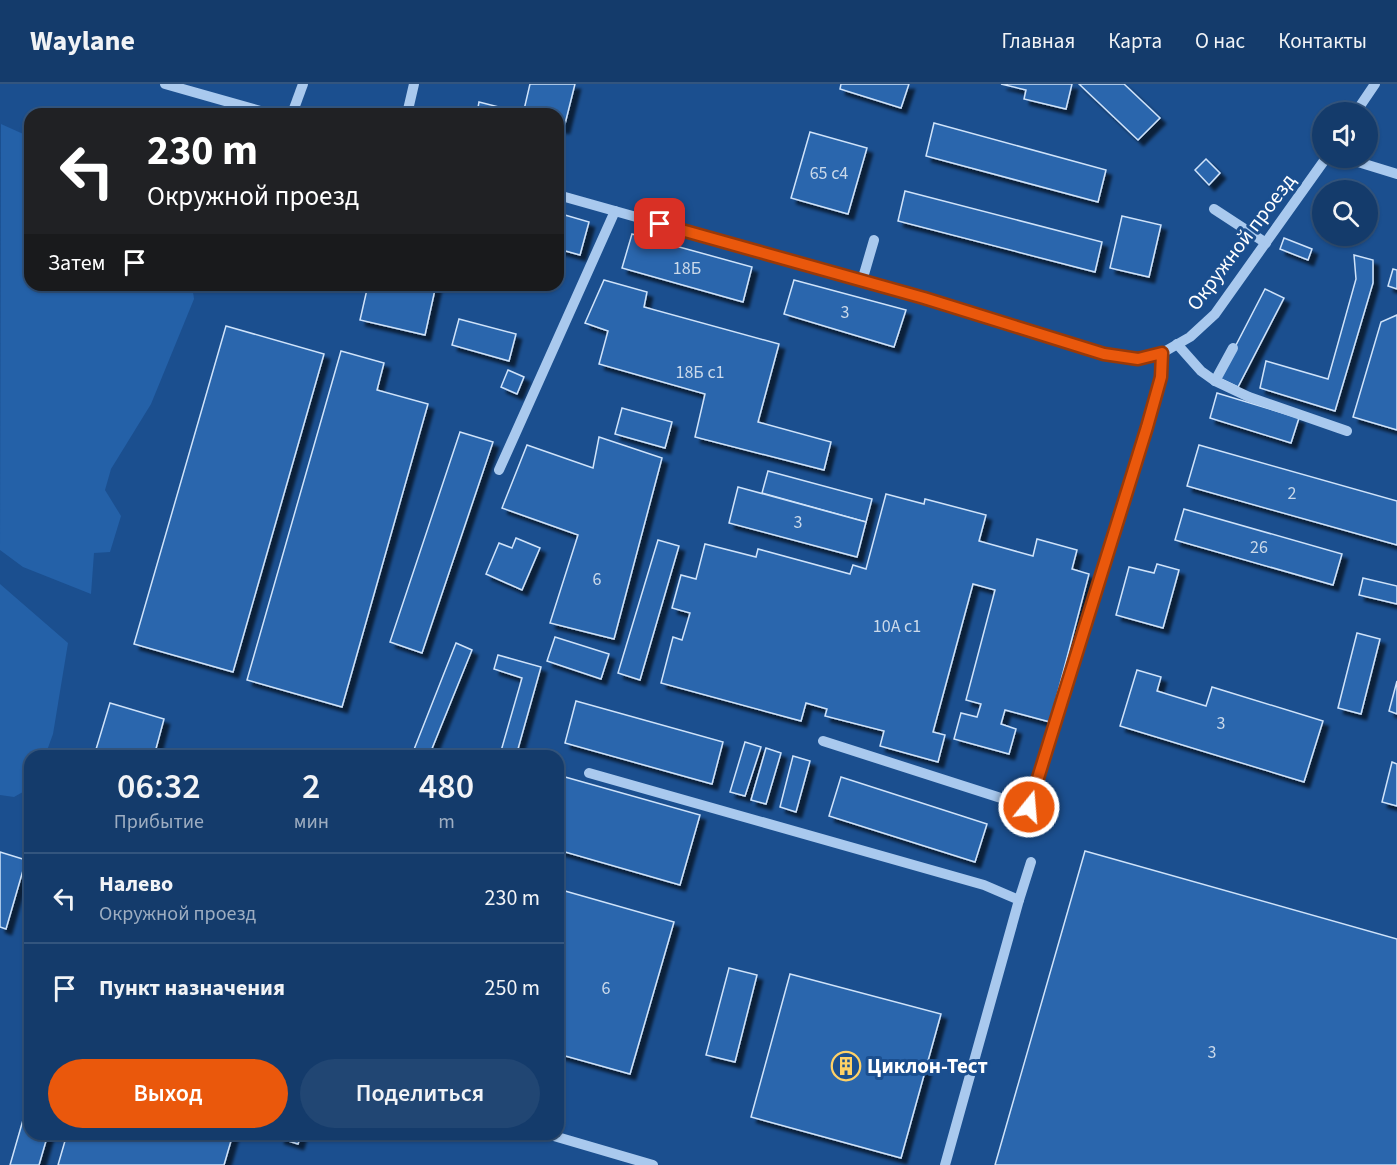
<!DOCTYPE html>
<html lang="ru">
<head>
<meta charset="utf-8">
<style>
	:root { --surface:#143b6b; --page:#214673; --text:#f1f3f6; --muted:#9dadc1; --line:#33557e; --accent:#ea580c }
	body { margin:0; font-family:"Source Sans 3",sans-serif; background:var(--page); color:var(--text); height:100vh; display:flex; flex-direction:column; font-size:22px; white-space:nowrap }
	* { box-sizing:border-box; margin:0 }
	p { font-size:20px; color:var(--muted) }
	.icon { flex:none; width:33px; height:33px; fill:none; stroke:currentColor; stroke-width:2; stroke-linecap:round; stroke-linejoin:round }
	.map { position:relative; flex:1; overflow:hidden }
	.side { position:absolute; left:24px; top:666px; width:540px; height:390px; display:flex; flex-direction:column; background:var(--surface); border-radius:18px; box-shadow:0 2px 4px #0004,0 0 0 2px var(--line) }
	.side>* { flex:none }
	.hud { position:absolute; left:24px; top:24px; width:540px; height:183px; border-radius:18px; box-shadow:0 2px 4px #0004,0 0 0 2px var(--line); background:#202124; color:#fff; overflow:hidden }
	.controls { position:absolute; left:1312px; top:18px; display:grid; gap:12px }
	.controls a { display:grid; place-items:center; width:66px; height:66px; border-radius:50%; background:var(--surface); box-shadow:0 2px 4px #0004,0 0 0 2px var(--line); font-size:30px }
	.pin { position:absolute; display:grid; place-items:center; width:51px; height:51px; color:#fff; margin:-26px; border-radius:12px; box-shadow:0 3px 9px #0006 }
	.me { position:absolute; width:66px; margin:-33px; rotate:17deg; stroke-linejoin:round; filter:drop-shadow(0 0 4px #0008) }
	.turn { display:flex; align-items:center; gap:21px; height:126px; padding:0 24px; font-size:27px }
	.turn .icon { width:78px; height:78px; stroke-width:2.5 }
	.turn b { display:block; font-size:42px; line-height:51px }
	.then { display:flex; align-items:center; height:57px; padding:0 24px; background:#0003; gap:12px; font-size:22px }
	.eta { display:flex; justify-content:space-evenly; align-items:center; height:102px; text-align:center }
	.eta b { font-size:36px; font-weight:600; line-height:42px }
	.button { display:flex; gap:12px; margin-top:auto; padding:12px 24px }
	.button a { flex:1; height:69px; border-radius:36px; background:var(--accent); color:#fff; font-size:24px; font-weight:600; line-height:69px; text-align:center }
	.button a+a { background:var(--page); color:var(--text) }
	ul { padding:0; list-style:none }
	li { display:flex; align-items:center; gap:18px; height:90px; padding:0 24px; border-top:2px solid var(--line) }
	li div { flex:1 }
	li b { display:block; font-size:22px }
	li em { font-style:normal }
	header { display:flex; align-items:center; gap:36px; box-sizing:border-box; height:84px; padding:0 30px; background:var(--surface); border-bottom:2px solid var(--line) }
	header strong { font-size:28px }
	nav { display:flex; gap:33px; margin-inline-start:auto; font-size:21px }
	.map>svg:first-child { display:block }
	.green { fill:#2461a8 }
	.building { fill:#2a66ad; stroke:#cfe3fa; stroke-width:1.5; filter:url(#shadow) }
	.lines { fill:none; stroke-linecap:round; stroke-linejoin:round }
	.minor { stroke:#a9c9ee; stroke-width:10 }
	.route-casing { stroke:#983908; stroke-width:15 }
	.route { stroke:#ea580c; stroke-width:10 }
	.labels { text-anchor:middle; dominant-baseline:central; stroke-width:6; stroke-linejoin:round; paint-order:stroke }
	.number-label { font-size:18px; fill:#cad9ea }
	.street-label { font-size:21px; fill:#fff; stroke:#1b4f8f }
	.poi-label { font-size:21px; font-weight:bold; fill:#fff; stroke:#1b4f8f; text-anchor:start }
</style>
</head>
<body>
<header>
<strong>Waylane</strong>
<nav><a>Главная</a><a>Карта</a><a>О нас</a><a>Контакты</a></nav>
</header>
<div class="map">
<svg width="1397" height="1081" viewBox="0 0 1397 1081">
	<defs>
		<filter id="shadow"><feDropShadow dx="5.5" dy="5.5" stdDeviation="1.5" flood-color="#0009"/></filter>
	</defs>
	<rect width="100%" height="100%" fill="#1b4f8f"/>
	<g class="green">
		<path d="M1 40 30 53V201H192L194 215 151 320 111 385 105 406 121 432 110 468 94 469 91 510 23 483 0 466Z"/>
		<path d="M0 500 68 559 53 650 45 672H30V704L14 713 0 711Z"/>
	</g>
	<g class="building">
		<path d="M530 0H575L564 44 558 43V30H523Z"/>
		<path d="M841 0H909L901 24 840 5Z"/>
		<path d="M1001 0H1072L1066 25 1024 15 1026 6Z"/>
		<path d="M1079 0H1124L1160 34 1138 56Z"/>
		<path d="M479 18 499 23 498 30 477 29Z"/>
		<path d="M934 39 1106 86 1098 118 926 72Z"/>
		<path d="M810 48 867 64 848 130 791 114Z"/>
		<path d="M1206 75 1220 89 1209 101 1195 86Z"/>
		<path d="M905 107 1102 158 1095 188 898 137Z"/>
		<path d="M558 129 589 138 580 171 558 165Z"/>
		<path d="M1122 132 1161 141 1149 193 1110 184Z"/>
		<path d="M632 150 752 183 743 218 622 184Z"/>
		<path d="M1284 154 1312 165 1308 176 1280 165Z"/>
		<path d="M1354 171 1373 176V199L1335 327 1260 304 1266 277 1328 295 1356 195Z"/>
		<path d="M1393 185 1397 186V205L1388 202Z"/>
		<path d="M604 196 647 208 644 223 779 260 758 338 831 358 824 386 695 353 705 310 599 280 608 247 585 239Z"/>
		<path d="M794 196 906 226 894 263 784 230Z"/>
		<path d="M368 201H436L425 251 360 236Z"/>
		<path d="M1265 205 1284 214 1238 303 1219 294Z"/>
		<path d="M1397 231V346L1353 333 1381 238Z"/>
		<path d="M459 235 516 250 509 277 452 261Z"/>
		<path d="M226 242 324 270 233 588 134 560Z"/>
		<path d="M341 267 384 279 377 306 428 320 342 623 247 596Z"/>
		<path d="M508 286 524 293 517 310 501 303Z"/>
		<path d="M1217 309 1299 334 1291 359 1210 334Z"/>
		<path d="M622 324 672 338 665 364 615 350Z"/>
		<path d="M460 348 493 358 422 569 390 558Z"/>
		<path d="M599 353 662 374 614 555 550 539 578 451 502 424 527 361 593 384Z"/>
		<path d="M1199 361 1397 417V461L1187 402Z"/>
		<path d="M768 387 872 415 866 438 762 409Z"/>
		<path d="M738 403 866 438 857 473 729 439Z"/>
		<path d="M886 410 924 420 925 415 986 431 979 457 1033 472 1037 455 1077 466 1072 485 1089 490 1050 638 1005 626 1001 640 1016 645 1009 670 954 655 961 629 977 633 981 620 966 616 995 506 973 500 933 648 945 651 938 678 880 662 884 647 825 632 827 625 806 619 801 637 661 599 673 553 682 556 690 529 672 524 681 491 696 495 705 460 756 473 758 465 850 490 853 481 866 485Z"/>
		<path d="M1184 425 1342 470 1333 501 1175 456Z"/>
		<path d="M516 454 540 464 522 506 486 490 499 459 512 464Z"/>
		<path d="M658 456 679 462 640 596 618 589Z"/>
		<path d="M1157 480 1179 486 1163 544 1116 531 1129 483 1154 489Z"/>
		<path d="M1363 494 1397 502V520L1359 511Z"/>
		<path d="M1357 549 1380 555 1361 630 1338 624Z"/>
		<path d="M555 553 609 570 601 595 547 577Z"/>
		<path d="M456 559 472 566 429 672H424L413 668Z"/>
		<path d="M498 571 541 583 516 672 501 667 522 594 494 585Z"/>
		<path d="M1137 586 1161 593 1157 607 1206 622 1212 603 1323 637 1304 698 1120 642Z"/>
		<path d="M1397 597V630L1389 627Z"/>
		<path d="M576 617 723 658 712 700 565 659Z"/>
		<path d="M110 619 164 635 154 672H94Z"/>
		<path d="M745 658 761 663 745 712 730 708Z"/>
		<path d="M766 664 781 669 766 720 751 716Z"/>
		<path d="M793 672 810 677 796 728 780 723Z"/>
		<path d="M1392 678 1397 680V722L1382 718Z"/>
		<path d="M558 691 700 731 680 801 558 766Z"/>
		<path d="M841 693 987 740 975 778 829 732Z"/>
		<path d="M1085 767 1397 855V1081H995Z"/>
		<path d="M0 768 26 776 6 845 0 843Z"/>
		<path d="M558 805 674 838 630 990 558 970Z"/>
		<path d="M729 884 757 891 735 978 706 971Z"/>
		<path d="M790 890 941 930 901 1074 751 1033Z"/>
		<path d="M23 1036 30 1038V1050H48L39 1081H10Z"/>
		<path d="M67 1050H233L224 1081H58Z"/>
		<path d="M280 1050H301L298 1060 279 1054Z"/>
	</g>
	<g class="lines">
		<g class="minor">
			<path d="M165 0 271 30"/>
			<path d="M1356 28 1375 0"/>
			<path d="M292 30 303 0"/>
			<path d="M407 30 414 0"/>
			<path d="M1345 74 1397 90"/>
			<path d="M558 111 924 214 1104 270 1138 275 1162 269 1190 253 1215 230 1326 74"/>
			<path d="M1214 125 1266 159"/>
			<path d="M862 197 874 156"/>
			<path d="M1177 260 1201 287 1215 297 1249 313 1347 347"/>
			<path d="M1215 297 1233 264"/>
			<path d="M499 386 615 127"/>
			<path d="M823 657 1029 723 1147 343 1161 293 1162 269"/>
			<path d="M589 689 984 801 1019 816 945 1081"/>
			<path d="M1019 816 1031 778"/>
			<path d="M547 1050 653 1081"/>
		</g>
	</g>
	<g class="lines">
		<g class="route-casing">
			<path id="route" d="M660 140 924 214 1104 270 1138 275 1162 269 1161 293 1147 343 1029 723"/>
		</g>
		<use href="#route" class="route"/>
	</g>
	<defs>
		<g id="building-ring" transform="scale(1.5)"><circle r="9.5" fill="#1b4f8f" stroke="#ffd166" stroke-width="1.5"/><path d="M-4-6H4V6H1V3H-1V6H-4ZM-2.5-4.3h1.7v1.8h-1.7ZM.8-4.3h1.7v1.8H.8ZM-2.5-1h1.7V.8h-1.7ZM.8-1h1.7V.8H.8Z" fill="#ffd166"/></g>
	</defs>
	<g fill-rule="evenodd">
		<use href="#building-ring" x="846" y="982"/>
	</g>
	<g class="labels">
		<g class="number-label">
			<text x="829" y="89">65 с4</text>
			<text x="687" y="184">18Б</text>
			<text x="845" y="228">3</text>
			<text x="700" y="288">18Б с1</text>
			<text x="1292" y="409">2</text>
			<text x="798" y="438">3</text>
			<text x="1259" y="463">26</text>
			<text x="597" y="495">6</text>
			<text x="897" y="542">10А с1</text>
			<text x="1221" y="639">3</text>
			<text x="606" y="904">6</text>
			<text x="1212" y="968">3</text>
		</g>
		<g class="street-label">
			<text transform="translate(1241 158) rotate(-53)">Окружной проезд</text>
		</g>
		<g class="poi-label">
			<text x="867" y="982">Циклон-Тест</text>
		</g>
	</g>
</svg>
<div class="controls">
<a><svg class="icon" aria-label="sound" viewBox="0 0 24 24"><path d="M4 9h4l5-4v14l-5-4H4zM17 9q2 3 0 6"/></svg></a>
<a><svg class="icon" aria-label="search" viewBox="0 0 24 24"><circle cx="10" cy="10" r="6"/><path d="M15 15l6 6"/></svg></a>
</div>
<div class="pin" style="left:660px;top:140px;background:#d93025"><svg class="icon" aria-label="arrive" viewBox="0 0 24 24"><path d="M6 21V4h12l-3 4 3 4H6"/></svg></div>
<svg class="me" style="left:1029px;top:723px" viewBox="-20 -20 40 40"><circle r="17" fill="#ea580c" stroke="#fff" stroke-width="3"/><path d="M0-11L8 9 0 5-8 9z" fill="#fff"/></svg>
<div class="hud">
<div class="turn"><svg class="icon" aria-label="left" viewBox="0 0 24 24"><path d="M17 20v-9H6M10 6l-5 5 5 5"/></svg><div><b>230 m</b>Окружной проезд</div></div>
<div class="then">Затем<svg class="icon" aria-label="arrive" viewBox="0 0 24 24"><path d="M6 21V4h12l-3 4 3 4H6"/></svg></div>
</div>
<section class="side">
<div class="eta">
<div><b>06:32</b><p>Прибытие</p></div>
<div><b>2</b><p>мин</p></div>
<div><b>480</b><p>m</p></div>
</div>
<ul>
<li><svg class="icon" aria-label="left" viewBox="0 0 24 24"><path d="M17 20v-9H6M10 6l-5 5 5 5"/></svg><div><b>Налево</b><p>Окружной проезд</p></div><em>230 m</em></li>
<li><svg class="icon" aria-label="arrive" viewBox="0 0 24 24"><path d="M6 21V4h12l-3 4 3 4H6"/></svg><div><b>Пункт назначения</b></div><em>250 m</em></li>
</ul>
<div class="button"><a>Выход</a><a>Поделиться</a></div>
</section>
</div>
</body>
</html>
